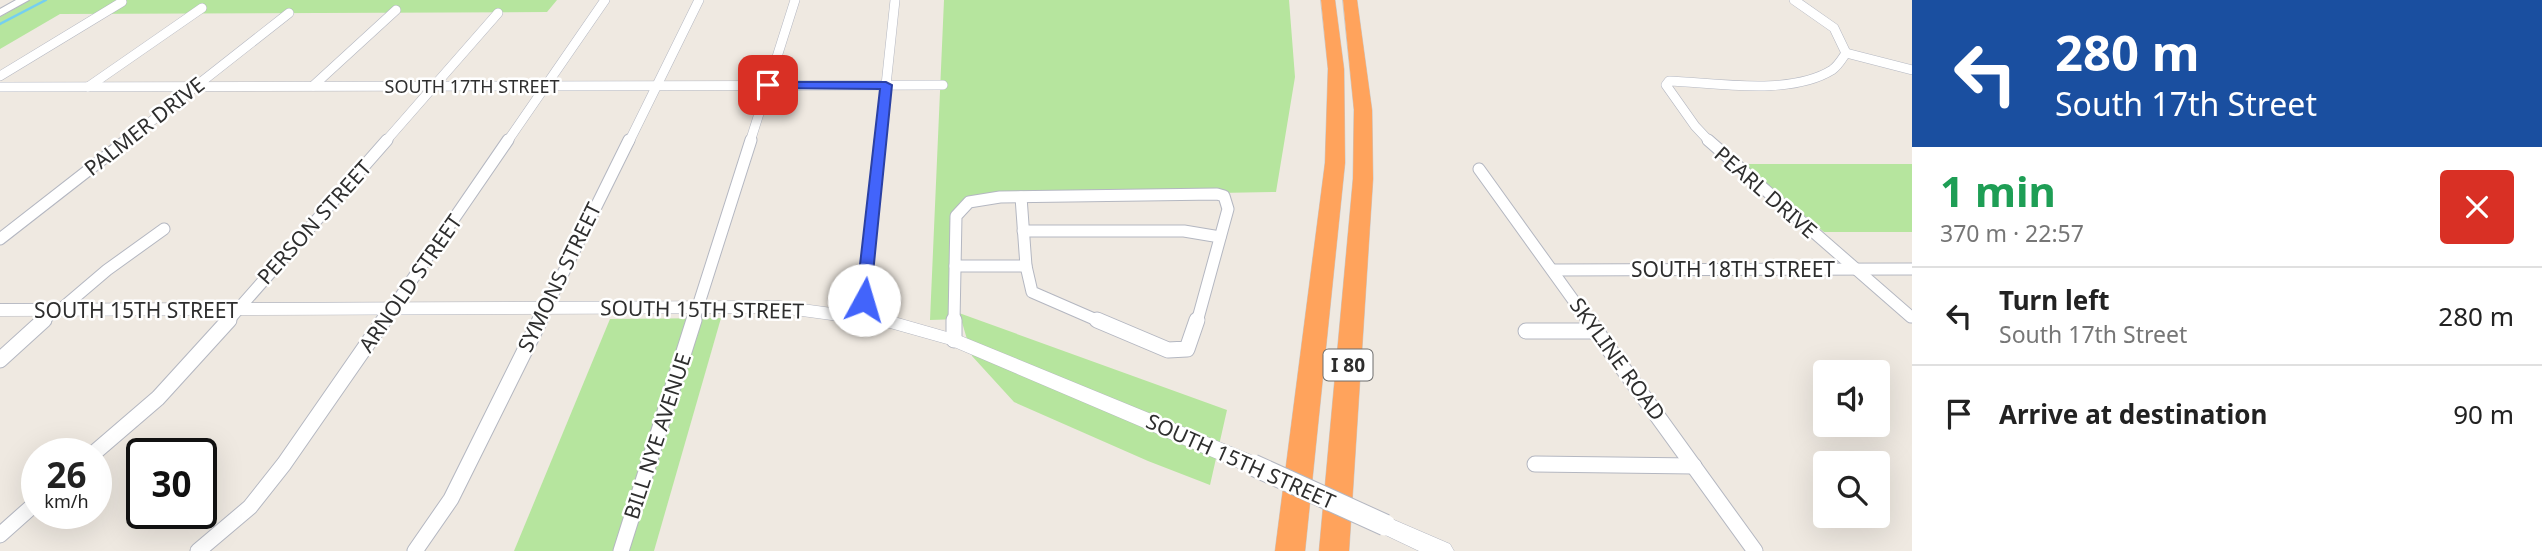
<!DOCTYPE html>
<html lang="en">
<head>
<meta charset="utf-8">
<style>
	:root { --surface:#fff; --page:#f6f6f6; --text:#222; --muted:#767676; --line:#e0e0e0 }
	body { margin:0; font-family:"Noto Sans",sans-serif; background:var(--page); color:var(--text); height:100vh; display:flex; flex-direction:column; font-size:26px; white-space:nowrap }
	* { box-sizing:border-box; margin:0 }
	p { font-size:23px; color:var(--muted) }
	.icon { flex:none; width:38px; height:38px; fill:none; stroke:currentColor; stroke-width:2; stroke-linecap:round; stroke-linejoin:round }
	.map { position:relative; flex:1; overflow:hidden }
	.sheet { display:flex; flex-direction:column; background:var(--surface); width:630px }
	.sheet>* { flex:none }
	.banner { background:#1a4fa0; color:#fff; overflow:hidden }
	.fabs { position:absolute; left:1813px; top:360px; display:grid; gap:14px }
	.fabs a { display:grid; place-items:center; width:77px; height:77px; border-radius:7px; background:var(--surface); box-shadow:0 7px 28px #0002; font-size:35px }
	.speed { position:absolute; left:21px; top:438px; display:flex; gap:14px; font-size:35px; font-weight:700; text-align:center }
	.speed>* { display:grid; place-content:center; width:91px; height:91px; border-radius:50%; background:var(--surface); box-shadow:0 7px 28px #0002; line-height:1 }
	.speed small { font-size:18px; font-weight:400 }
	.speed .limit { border:4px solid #111; border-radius:10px; background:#fff; color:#111 }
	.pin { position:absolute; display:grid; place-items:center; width:60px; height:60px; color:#fff; margin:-30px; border-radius:14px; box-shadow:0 4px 10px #0006 }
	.me { position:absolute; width:77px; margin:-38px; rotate:6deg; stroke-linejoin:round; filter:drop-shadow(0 0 5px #0008) }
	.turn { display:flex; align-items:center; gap:24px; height:147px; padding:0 28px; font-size:32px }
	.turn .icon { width:91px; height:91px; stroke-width:2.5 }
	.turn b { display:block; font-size:49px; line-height:60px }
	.round { display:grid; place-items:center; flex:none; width:74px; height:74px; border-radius:7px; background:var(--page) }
	.summary { display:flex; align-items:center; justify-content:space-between; height:119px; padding:0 28px }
	h1 { font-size:42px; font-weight:700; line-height:52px; color:#1e9e55 }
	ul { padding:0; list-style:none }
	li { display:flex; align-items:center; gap:21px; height:98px; padding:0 28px; border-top:2px solid var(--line) }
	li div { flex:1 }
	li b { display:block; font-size:26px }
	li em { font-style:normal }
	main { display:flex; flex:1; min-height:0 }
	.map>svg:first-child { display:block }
	.green { fill:#b6e59e }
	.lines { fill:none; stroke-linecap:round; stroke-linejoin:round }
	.stream { stroke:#75cff0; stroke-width:2.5 }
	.minor-far2-casing { stroke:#b4b7c1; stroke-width:10 }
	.minor-far1-casing { stroke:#b4b7c1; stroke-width:13 }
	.minor-casing { stroke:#b4b7c1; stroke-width:17 }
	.tertiary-casing { stroke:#b4b7c1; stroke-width:2 }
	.secondary-casing { stroke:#b4b7c1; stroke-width:1 }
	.motorway-casing { stroke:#c9c9c9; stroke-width:1 }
	.minor-far2 { stroke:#fff; stroke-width:9 }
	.minor-far1 { stroke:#fff; stroke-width:11 }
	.minor { stroke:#fff; stroke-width:15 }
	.tertiary { fill:#fff; fill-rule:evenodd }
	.secondary { fill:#fff; fill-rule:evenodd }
	.motorway { fill:#ffa35c; fill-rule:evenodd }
	.secondary-bridge-casing { stroke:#b4b7c1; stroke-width:23; stroke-linecap:butt }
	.secondary-bridge { stroke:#fff; stroke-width:21 }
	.route { fill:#4264fb; stroke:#2b41a3; stroke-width:2 }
	.labels { text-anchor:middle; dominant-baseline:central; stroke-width:5; stroke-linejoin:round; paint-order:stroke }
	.far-street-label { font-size:18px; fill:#2e2e2e; stroke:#fff }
	.shield { fill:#fff; stroke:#6d6d6d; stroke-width:2 }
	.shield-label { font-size:19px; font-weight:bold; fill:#2e2e2e }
	.street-label { font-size:21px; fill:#2e2e2e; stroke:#fff }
</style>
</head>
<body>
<main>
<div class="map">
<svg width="1912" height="551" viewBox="0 0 1912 551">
	<rect width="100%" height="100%" fill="#efe9e1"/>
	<g class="green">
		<path d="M30 0H557L547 12 60 14 0 49V17Z"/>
		<path d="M944 0H1289L1295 77 1276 192 1000 197 960 210 959 313 1227 410 1210 485 1148 461 1014 402 972 356 961 319 930 320Z"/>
		<path d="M1743 164H1912V232H1824Z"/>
		<path d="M721 318 654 551H514L610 319Z"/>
	</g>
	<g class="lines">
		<path class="stream" d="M0 24 46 0"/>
		<g class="minor-far2-casing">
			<g id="minor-far2">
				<path d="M1846 53 1912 70"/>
				<path d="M0 76 122 2"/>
				<path d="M313 86 396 10"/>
				<path d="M0 87 943 85"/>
				<path d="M88 87 202 8"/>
				<path d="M125 142 289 13"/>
				<path d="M385 142 498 13"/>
				<path d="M507 142 605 0"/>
				<path d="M629 142 699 0"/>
				<path d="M750 142 795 0"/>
				<path d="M880 142 895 0"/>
				<path d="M1710 142 1695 126 1666 85 1669 81C1717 83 1790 96 1832 70 1838 66 1842 59 1846 53L1834 28 1794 0"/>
			</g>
		</g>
		<g class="minor-far1-casing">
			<g id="minor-far1">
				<path d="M1708 140 1911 317"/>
				<path d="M1479 169 1589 322"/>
				<path d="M1021 197 1026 266 1032 292 1101 322"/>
				<path d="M1023 231H1184L1220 237"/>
				<path d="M0 239 127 140"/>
				<path d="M955 266H1026"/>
				<path d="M1554 270 1912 269"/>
				<path d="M60 310 107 270 164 229"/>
				<path d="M862 317 880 140"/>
				<path d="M42 322 55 310"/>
				<path d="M227 322 387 140"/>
				<path d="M383 322 508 140"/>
				<path d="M539 322 629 140"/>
				<path d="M693 322 751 140"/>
				<path d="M954 322 956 216 969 202 1000 197 1217 194 1224 196 1228 209 1197 322"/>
			</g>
		</g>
		<g class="minor-casing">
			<g id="minor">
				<path d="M1097 320 1168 350 1187 349 1197 320"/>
				<path d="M1588 320 1755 551"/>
				<path d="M1526 331H1598"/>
				<path d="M954 340V320"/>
				<path d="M0 360 44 320"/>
				<path d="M94 453 158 398 229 320"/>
				<path d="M1535 464 1694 466"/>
				<path d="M0 535 37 502"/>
				<path d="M198 551 250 507 284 464 384 320"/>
				<path d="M415 551 451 499 540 320"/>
				<path d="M621 551 694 320"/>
			</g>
		</g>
		<g class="tertiary-casing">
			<path id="tertiary" d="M16 0H29L0 16V9Z"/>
		</g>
		<g class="secondary-casing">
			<g id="secondary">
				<path d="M780 301 891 316 961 336 1261 459 1264 465 1261 471 1253 473 1245 471 947 344 890 328 780 313 0 316V304Z"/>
				<path d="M1385 516 1450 544 1454 551H1419L1377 531 1373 525 1377 519Z"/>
			</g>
		</g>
		<g class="motorway-casing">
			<g id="motorway">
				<path d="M1321 0H1335L1344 69 1345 163 1305 551H1275L1325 163 1328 69Z"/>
				<path d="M1343 0H1357L1372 110 1373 179 1349 551H1319L1353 179 1354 110Z"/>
			</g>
		</g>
		<use href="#minor-far2" class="minor-far2"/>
		<use href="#minor-far1" class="minor-far1"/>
		<use href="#minor" class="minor"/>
		<use href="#tertiary" class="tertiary"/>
		<use href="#secondary" class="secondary"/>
		<use href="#motorway" class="motorway"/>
		<g class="secondary-bridge-casing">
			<path id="secondary-bridge" d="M1253 465 1385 525"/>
		</g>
		<use href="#secondary-bridge" class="secondary-bridge"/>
	</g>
	<path class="route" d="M768 82H886L892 85 870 303H858L856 300 880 89 764 88 762 85Z"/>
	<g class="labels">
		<g class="far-street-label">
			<text x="472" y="86">SOUTH 17TH STREET</text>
		</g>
		<rect class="shield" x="1323.5" y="349.5" width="49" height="31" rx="5"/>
		<g class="shield-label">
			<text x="1348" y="365">I 80</text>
		</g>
		<g class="street-label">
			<text transform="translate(144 126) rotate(-38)">PALMER DRIVE</text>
			<text transform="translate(1766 192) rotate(41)">PEARL DRIVE</text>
			<text transform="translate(314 222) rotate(-48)">PERSON STREET</text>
			<text x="1733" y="269">SOUTH 18TH STREET</text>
			<text transform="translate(559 277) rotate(-64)">SYMONS STREET</text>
			<text transform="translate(410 283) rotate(-55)">ARNOLD STREET</text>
			<text transform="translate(702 309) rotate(1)">SOUTH 15TH STREET</text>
			<text x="136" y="310">SOUTH 15TH STREET</text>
			<text transform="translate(1618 359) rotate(54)">SKYLINE ROAD</text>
			<text transform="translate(657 436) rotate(-72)">BILL NYE AVENUE</text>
			<text transform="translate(1241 461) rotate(24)">SOUTH 15TH STREET</text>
		</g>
	</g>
</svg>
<div class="fabs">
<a><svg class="icon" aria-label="sound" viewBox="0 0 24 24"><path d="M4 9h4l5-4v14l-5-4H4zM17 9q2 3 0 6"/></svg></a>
<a><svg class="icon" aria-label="search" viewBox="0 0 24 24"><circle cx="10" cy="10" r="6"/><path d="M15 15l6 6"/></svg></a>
</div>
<div class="speed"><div>26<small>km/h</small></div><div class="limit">30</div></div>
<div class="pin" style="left:768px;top:85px;background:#d93025"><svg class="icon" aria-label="arrive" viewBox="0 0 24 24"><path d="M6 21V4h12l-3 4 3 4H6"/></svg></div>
<svg class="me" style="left:864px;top:300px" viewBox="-20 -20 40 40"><circle r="19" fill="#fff"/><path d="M0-13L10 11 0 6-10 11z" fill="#4264fb"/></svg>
</div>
<section class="sheet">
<div class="banner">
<div class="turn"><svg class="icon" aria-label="left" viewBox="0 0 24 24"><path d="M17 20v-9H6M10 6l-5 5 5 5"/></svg><div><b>280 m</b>South 17th Street</div></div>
</div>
<div class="summary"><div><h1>1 min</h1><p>370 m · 22:57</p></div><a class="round" style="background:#d93025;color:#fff"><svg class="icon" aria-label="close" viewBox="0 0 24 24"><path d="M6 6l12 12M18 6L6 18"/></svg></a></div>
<ul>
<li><svg class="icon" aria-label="left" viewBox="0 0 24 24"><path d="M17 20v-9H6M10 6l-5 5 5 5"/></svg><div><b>Turn left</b><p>South 17th Street</p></div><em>280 m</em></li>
<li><svg class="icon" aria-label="arrive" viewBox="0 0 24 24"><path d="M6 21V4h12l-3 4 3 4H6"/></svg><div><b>Arrive at destination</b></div><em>90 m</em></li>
</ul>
</section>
</main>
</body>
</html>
